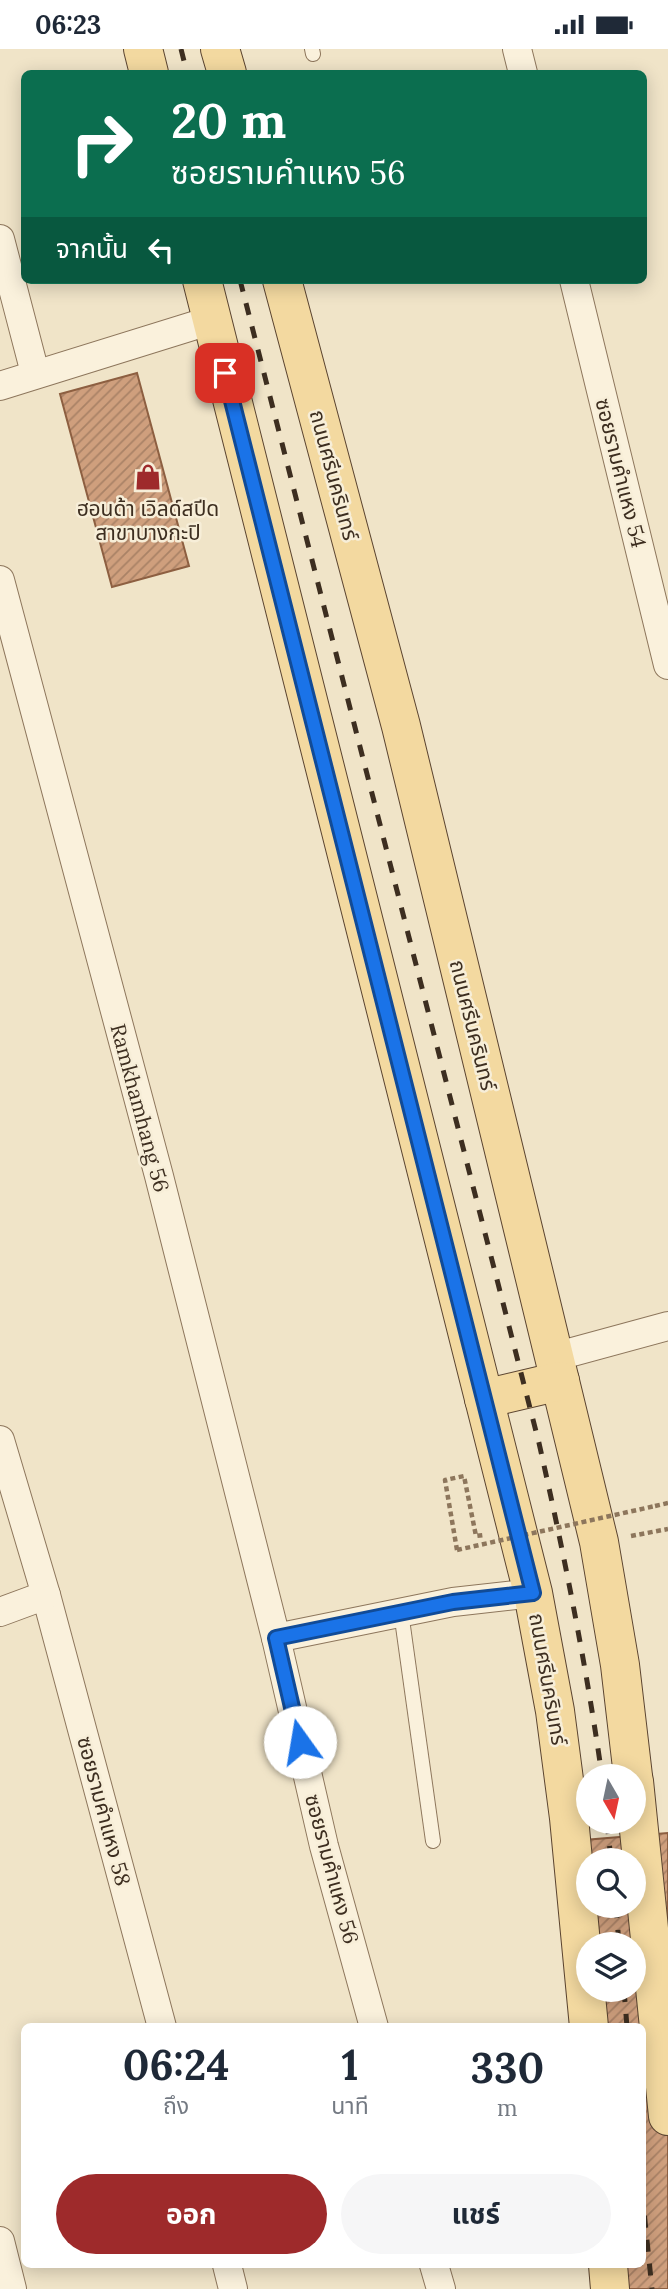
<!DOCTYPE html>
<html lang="th">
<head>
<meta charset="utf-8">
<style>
	:root { --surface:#fff; --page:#f6f6f7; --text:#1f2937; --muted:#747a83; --accent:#9e2a2b }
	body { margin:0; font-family:Lora,"Noto Sans Thai",serif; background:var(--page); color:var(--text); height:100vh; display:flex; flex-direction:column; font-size:26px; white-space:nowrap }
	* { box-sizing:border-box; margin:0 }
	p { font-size:23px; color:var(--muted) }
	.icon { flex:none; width:38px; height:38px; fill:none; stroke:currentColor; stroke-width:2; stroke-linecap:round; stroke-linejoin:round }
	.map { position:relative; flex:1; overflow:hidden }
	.details { position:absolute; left:21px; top:1974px; width:625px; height:245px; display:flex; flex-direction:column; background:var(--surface); border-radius:10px; box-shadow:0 4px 18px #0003 }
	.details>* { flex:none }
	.top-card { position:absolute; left:21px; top:21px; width:626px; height:214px; border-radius:10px; box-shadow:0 4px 18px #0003; background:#0b6e4f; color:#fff; overflow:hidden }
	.needle { width:46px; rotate:171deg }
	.controls { position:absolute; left:576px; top:1715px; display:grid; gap:14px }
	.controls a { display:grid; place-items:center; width:70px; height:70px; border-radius:50%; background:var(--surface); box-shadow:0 4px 18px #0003; font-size:35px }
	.pin { position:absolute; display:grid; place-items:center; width:60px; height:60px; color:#fff; margin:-30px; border-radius:14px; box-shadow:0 4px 10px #0006 }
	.me { position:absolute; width:77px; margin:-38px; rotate:347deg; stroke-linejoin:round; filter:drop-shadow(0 0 5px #0008) }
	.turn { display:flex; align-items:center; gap:24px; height:147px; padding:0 35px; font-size:32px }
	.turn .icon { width:91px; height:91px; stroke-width:2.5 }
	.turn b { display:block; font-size:49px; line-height:60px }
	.then { display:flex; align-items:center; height:66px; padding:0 35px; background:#0003; gap:14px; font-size:26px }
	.eta { display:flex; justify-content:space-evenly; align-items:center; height:119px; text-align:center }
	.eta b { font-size:42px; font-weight:700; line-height:49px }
	.primary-button { display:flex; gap:14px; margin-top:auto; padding:14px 35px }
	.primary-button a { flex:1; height:80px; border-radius:42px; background:var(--accent); color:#fff; font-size:28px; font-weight:700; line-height:80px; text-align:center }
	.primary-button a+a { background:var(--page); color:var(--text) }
	.status { display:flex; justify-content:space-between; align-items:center; height:49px; padding:0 35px; background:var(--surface); direction:ltr }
	.status svg { height:19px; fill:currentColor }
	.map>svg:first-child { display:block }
	.building { fill:url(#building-hatch); stroke:#8d5f41; stroke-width:2; fill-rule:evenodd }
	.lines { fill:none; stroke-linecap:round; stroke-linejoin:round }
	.service-casing { stroke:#8d765c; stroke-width:16 }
	.minor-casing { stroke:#8d765c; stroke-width:30 }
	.primary-casing { stroke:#5b4430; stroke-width:40 }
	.path { stroke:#8d765c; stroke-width:4.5; stroke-dasharray:5 3.5; stroke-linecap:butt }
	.service { stroke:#faf1dc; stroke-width:14 }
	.minor { stroke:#faf1dc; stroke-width:28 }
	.primary { stroke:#f3d9a0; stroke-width:38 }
	.rail { stroke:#3d2e20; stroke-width:5; stroke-dasharray:12 12; stroke-linecap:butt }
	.path-bridge { stroke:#8d765c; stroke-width:4.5; stroke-dasharray:5 3.5; stroke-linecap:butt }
	.route-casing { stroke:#114b97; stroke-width:18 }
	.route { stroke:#1a73e8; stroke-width:12 }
	.labels { text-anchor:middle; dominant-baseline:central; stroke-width:5; stroke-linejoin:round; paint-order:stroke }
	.street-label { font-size:21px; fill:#3d2e20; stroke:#f7eed8 }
	.poi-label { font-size:21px; fill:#3d2e20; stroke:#f7eed8 }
</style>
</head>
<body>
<div class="status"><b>06:23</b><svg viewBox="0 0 49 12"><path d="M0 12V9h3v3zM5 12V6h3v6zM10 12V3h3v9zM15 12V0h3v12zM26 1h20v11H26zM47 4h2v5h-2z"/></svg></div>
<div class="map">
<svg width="668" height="2240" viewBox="0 0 668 2240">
	<defs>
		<pattern id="building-hatch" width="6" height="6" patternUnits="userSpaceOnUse" patternTransform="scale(1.75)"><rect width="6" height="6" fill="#cf9f7d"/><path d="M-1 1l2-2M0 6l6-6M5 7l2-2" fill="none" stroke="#a98266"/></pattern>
	</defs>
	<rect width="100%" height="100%" fill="#f0e4c8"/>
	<g class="building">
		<path d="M137 324 189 517 112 538 60 345Z"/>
		<path d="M668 1784V2240H600L598 2216H642V1978H576L560 1793ZM588 1811H634V1857H588ZM588 1895H634V1941H588Z"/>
	</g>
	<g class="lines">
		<g class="service-casing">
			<g id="service">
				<path d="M312 0 313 5"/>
				<path d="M401 1563 433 1792"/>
			</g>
		</g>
		<g class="minor-casing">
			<g id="minor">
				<path d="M517 0 523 24"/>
				<path d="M0 190 35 324"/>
				<path d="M574 231 668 616"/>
				<path d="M0 337 212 271"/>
				<path d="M0 531 159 1127 276 1589"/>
				<path d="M554 1308 668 1277"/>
				<path d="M0 1391 46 1546 162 1978"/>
				<path d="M0 1563 46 1546"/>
				<path d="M374 1978 324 1797 276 1589 453 1553 533 1544"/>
				<path d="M0 2192 12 2240"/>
				<path d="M227 2216 233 2240"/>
				<path d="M434 2216 441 2240"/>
			</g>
		</g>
		<g class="primary-casing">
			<g id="primary">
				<path d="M143 0 149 24"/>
				<path d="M220 0 227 24"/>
				<path d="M202 231 533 1544 555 1662 569 1769 589 1978"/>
				<path d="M282 231 401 677 599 1493 620 1616 633 1727"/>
				<path d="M484 1350 560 1332"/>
				<path d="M634 1732 668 2067"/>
				<path d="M608 2216 610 2240"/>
			</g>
		</g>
		<g class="path">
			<path d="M655 1457 668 1454"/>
			<path d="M631 1487 668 1480"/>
			<path d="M457 1501 445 1431 464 1427 476 1487 484 1486"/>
		</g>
		<use href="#service" class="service"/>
		<use href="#minor" class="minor"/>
		<use href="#primary" class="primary"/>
		<g class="rail">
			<path d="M181 0 187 24"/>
			<path d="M240 231 539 1394C564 1505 586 1615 602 1727"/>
			<path d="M607 1773 611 1811"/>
			<path d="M616 1857 619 1895"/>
			<path d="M624 1941 627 1978"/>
			<path d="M642 2143 652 2240"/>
		</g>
		<path class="path-bridge" d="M457 1501 655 1457"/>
	</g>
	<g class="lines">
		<g class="route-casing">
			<path id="route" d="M225 324 533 1544 453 1553 276 1589 300 1693"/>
		</g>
		<use href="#route" class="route"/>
	</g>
	<defs>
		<g id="shop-bare" transform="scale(2.1)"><path d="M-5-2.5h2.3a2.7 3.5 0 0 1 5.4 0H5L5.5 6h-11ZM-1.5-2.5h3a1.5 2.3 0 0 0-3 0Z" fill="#9e2a2b" stroke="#f7eed8" stroke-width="2.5" paint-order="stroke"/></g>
	</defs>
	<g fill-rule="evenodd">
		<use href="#shop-bare" x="148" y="428"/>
	</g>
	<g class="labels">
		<g class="street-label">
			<text transform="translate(621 424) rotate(76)">ซอยรามคำแหง 54</text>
			<text transform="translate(334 426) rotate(75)">ถนนศรีนครินทร์</text>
			<text transform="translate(473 976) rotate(76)">ถนนศรีนครินทร์</text>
			<text transform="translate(140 1059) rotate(75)">Ramkhamhang 56</text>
			<text transform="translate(548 1630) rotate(80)">ถนนศรีนครินทร์</text>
			<text transform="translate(104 1762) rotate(75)">ซอยรามคำแหง 58</text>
			<text transform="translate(332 1820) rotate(75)">ซอยรามคำแหง 56</text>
		</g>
		<g class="poi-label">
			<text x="148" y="459">ฮอนด้า เวิลด์สปีด<tspan x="148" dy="24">สาขาบางกะปิ</tspan></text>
		</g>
	</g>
</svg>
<div class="controls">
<a><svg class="needle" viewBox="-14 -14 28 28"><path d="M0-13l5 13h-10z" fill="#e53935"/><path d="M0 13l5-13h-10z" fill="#747a83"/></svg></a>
<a><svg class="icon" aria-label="search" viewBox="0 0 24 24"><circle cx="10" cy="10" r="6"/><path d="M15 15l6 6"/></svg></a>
<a><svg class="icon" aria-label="layers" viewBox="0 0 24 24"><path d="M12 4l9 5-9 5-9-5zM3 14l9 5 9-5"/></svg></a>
</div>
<div class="pin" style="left:225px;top:324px;background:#d93025"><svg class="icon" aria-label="arrive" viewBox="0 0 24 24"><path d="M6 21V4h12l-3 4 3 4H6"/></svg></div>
<svg class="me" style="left:300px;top:1693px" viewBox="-20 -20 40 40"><circle r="19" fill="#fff"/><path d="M0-13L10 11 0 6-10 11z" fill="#1a73e8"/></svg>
<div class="top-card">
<div class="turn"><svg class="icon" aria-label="right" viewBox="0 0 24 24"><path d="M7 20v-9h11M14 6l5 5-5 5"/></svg><div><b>20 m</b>ซอยรามคำแหง 56</div></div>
<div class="then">จากนั้น<svg class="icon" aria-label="left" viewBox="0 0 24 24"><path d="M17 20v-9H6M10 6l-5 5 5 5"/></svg></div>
</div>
<section class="details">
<div class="eta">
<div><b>06:24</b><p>ถึง</p></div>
<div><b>1</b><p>นาที</p></div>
<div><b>330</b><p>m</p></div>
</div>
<div class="primary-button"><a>ออก</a><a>แชร์</a></div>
</section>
</div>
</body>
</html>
